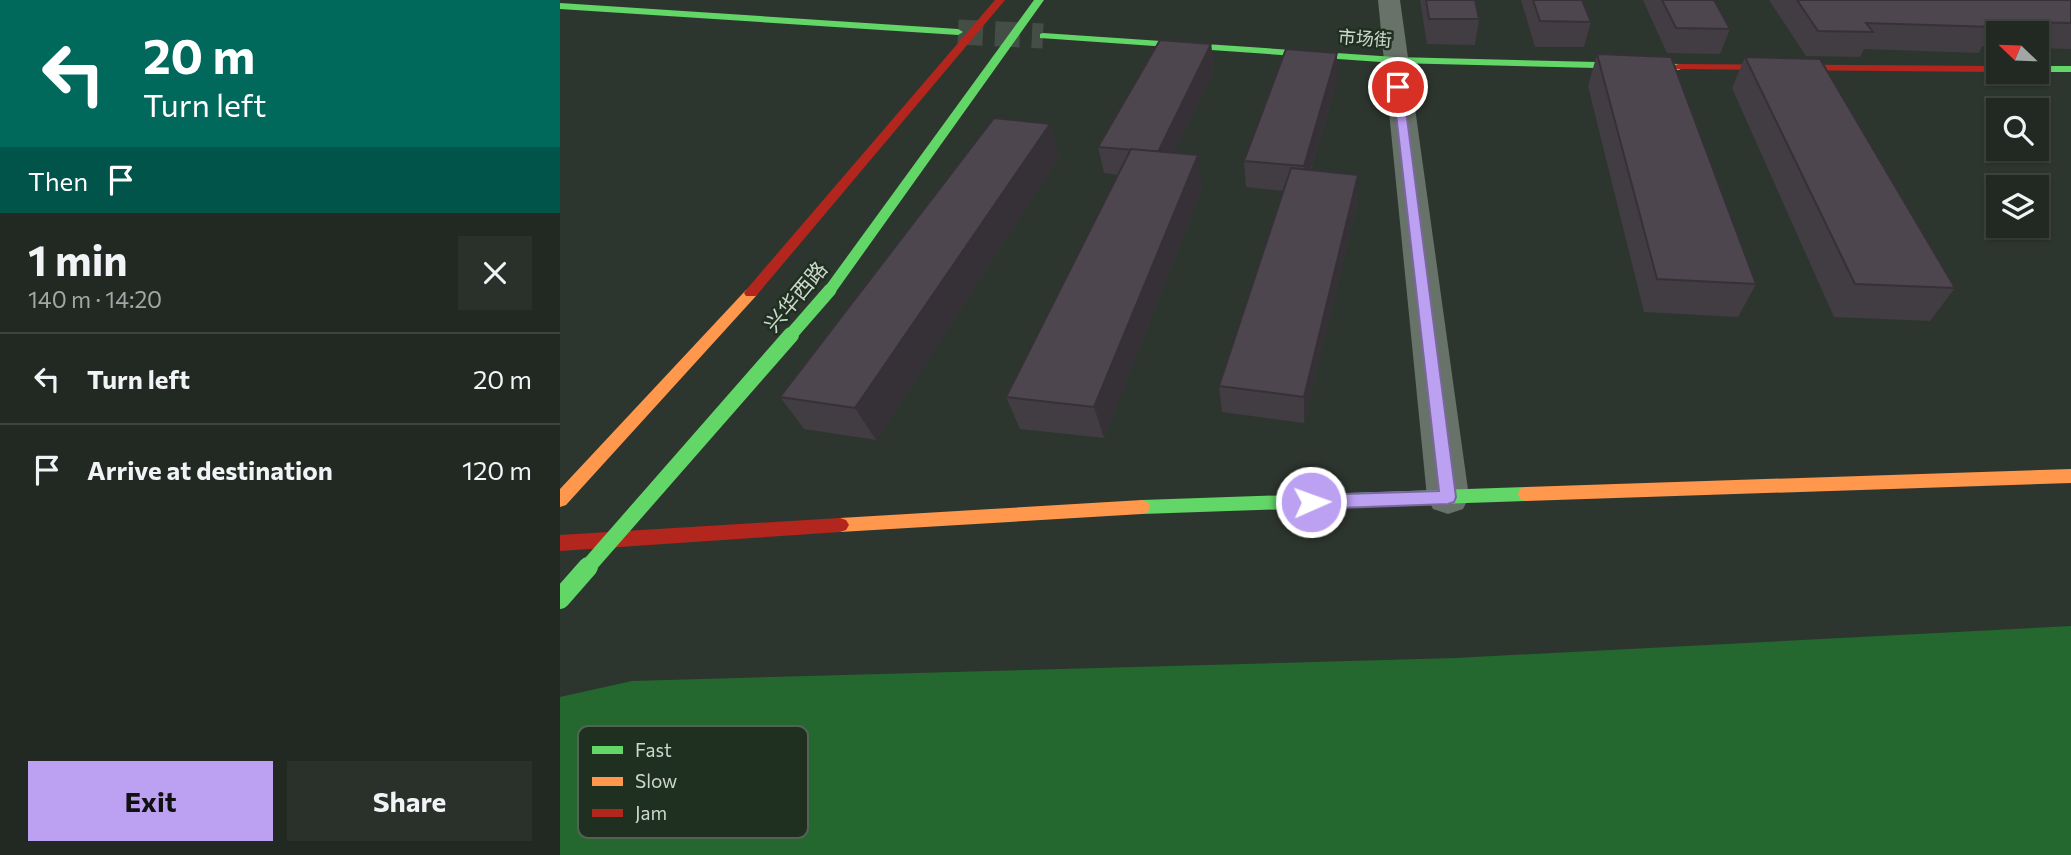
<!DOCTYPE html>
<html lang="en">
<head>
<meta charset="utf-8">
<style>
	:root { --surface:#222822; --page:#2a302a; --text:#f1f3f6; --muted:#a2a6a5; --line:#3f4440; --accent:#bca0f2 }
	body { margin:0; font-family:Commissioner,"Noto Sans SC",sans-serif; background:var(--page); color:var(--text); height:100vh; display:flex; flex-direction:column; font-size:26px; white-space:nowrap }
	* { box-sizing:border-box; margin:0 }
	p { font-size:23px; color:var(--muted) }
	.icon { flex:none; width:38px; height:38px; fill:none; stroke:currentColor; stroke-width:2; stroke-linecap:round; stroke-linejoin:round }
	.map { position:relative; flex:1; overflow:hidden }
	.drawer { display:flex; flex-direction:column; background:var(--surface); width:560px }
	.drawer>* { flex:none }
	.top-card { background:#00695c; color:#fff; overflow:hidden }
	.needle { width:46px; rotate:293deg }
	.tools { position:absolute; left:1426px; top:21px; display:grid; gap:14px }
	.tools a { display:grid; place-items:center; width:63px; height:63px; border-radius:0px; background:var(--surface); box-shadow:0 2px 5px #0004,0 0 0 2px var(--line); font-size:35px }
	.pin { position:absolute; display:grid; place-items:center; width:60px; height:60px; color:#fff; margin:-30px; border:4px solid #fff; border-radius:50%; box-shadow:0 2px 7px #0007 }
	.me { position:absolute; width:77px; margin:-38px; rotate:88deg; stroke-linejoin:round; filter:drop-shadow(0 0 5px #0008) }
	.turn { display:flex; align-items:center; gap:24px; height:147px; padding:0 28px; font-size:32px }
	.turn .icon { width:91px; height:91px; stroke-width:2.5 }
	.turn b { display:block; font-size:49px; line-height:60px }
	.then { display:flex; align-items:center; height:66px; padding:0 28px; background:#0003; gap:14px; font-size:26px }
	.round { display:grid; place-items:center; flex:none; width:74px; height:74px; border-radius:0px; background:var(--page) }
	.summary { display:flex; align-items:center; justify-content:space-between; height:119px; padding:0 28px }
	h1 { font-size:42px; font-weight:700; line-height:52px }
	.button { display:flex; gap:14px; margin-top:auto; padding:14px 28px }
	.button a { flex:1; height:80px; border-radius:0px; background:var(--accent); color:#111; font-size:28px; font-weight:700; line-height:80px; text-align:center }
	.button a+a { background:var(--page); color:var(--text) }
	ul { padding:0; list-style:none }
	li { display:flex; align-items:center; gap:21px; height:91px; padding:0 28px; border-top:2px solid var(--line) }
	li div { flex:1 }
	li b { display:block; font-size:26px }
	li em { font-style:normal }
	main { display:flex; flex:1; min-height:0 }
	.map>svg:first-child { display:block }
	.water { fill:#24682f }
	.lines { fill:none; stroke-linecap:round; stroke-linejoin:round }
	.secondary-tunnel { stroke:#454e46; stroke-width:25; stroke-dasharray:25 12; stroke-linecap:butt }
	.street { fill:#677268; fill-rule:evenodd }
	.fast { fill:#63d668; fill-rule:evenodd }
	.slow { fill:#ff974d; fill-rule:evenodd }
	.jam { fill:#b3261e; fill-rule:evenodd }
	.fast-bridge-far2 { stroke:#63d668; stroke-width:13 }
	.fast-bridge-far1 { stroke:#63d668; stroke-width:16 }
	.fast-bridge { stroke:#63d668; stroke-width:20 }
	.wall { fill:#423c43 }
	.shaded-wall { fill:#363137 }
	.building { fill:#4d464e; stroke:#363137; stroke-width:2 }
	.route { fill:#bca0f2; stroke:#7a689d; stroke-width:2 }
	.labels { text-anchor:middle; dominant-baseline:central; stroke-width:5; stroke-linejoin:round; paint-order:stroke }
	.far-street-label { font-size:18px; fill:#cdd7cd; stroke:#1f3020 }
	.street-label { font-size:21px; fill:#cdd7cd; stroke:#1f3020 }
	.key { fill:#1f3020; stroke:#536254; stroke-width:2 }
	.key-label { font-size:19px; fill:#cdd7cd }
</style>
</head>
<body>
<main>
<section class="drawer">
<div class="top-card">
<div class="turn"><svg class="icon" aria-label="left" viewBox="0 0 24 24"><path d="M17 20v-9H6M10 6l-5 5 5 5"/></svg><div><b>20 m</b>Turn left</div></div>
<div class="then">Then<svg class="icon" aria-label="arrive" viewBox="0 0 24 24"><path d="M6 21V4h12l-3 4 3 4H6"/></svg></div>
</div>
<div class="summary"><div><h1>1 min</h1><p>140 m · 14:20</p></div><a class="round"><svg class="icon" aria-label="close" viewBox="0 0 24 24"><path d="M6 6l12 12M18 6L6 18"/></svg></a></div>
<ul>
<li><svg class="icon" aria-label="left" viewBox="0 0 24 24"><path d="M17 20v-9H6M10 6l-5 5 5 5"/></svg><div><b>Turn left</b></div><em>20 m</em></li>
<li><svg class="icon" aria-label="arrive" viewBox="0 0 24 24"><path d="M6 21V4h12l-3 4 3 4H6"/></svg><div><b>Arrive at destination</b></div><em>120 m</em></li>
</ul>
<div class="button"><a>Exit</a><a>Share</a></div>
</section>
<div class="map">
<svg width="1511" height="855" viewBox="0 0 1511 855">
	<rect width="100%" height="100%" fill="#2d362e"/>
	<path class="water" d="M1511 626V855H0V697L72 681 896 658Z"/>
	<g class="lines">
		<path class="secondary-tunnel" d="M398 32 483 36"/>
		<path class="street" d="M818 0H840L909 497 903 509 888 514 873 509 867 497Z"/>
		<g class="fast">
			<path d="M474 0H484L275 293H265L263 290 265 287Z"/>
			<path d="M0 3 398 29 403 32 398 35 0 9Z"/>
			<path d="M483 33 835 57 1119 64 1124 67 1119 70 835 63 480 38V34Z"/>
			<rect x="1477" y="66" width="34" height="6"/>
			<path d="M966 487 972 489 974 494 972 499 966 501 582 514 576 512 574 507 576 502 582 500Z"/>
		</g>
		<g class="slow">
			<path d="M191 288 196 290 198 293 196 296 6 505 0 507V489L186 290Z"/>
			<path d="M1511 469V483L966 501 960 499 958 494 960 489 966 487Z"/>
			<path d="M582 500 588 502 590 507 588 512 582 514 280 532 274 530 271 525 274 520 280 518Z"/>
		</g>
		<g class="jam">
			<path d="M435 0H445L196 296H186L184 293 186 290Z"/>
			<path d="M1119 64 1438 66 1439 72 1115 69V65Z"/>
			<path d="M280 518 286 520 289 525 286 530 280 532 0 551V535Z"/>
		</g>
		<path class="fast-bridge-far2" d="M229 337 270 290"/>
		<path class="fast-bridge-far1" d="M27 568 231 335"/>
		<path class="fast-bridge" d="M0 599 28 567"/>
	</g>
	<g class="wall">
		<path d="M860 0H915L919 19 915 45 867 44Z"/>
		<path d="M961 0H1022L1031 22 1024 47H975Z"/>
		<path d="M1083 0H1154L1170 29 1160 54 1107 53Z"/>
		<path d="M1209 0H1511V49L1477 48V33H1438V47L1422 46 1419 53 1304 49 1300 57 1246 56Z"/>
		<path d="M651 44 654 70 614 153 642 188 544 438 460 429 446 397 558 175 544 173 538 147Z"/>
		<path d="M777 53V79L751 170 797 202 744 423 662 412 659 386 723 191 686 187 684 161Z"/>
		<path d="M1037 54 1196 284 1178 317 1084 312 1028 86Z"/>
		<path d="M1185 57 1395 288 1370 321 1274 317 1172 88Z"/>
		<path d="M490 124 499 157 316 440 244 429 220 397Z"/>
	</g>
	<g class="shaded-wall">
		<path d="M651 44 654 70 602 179 597 152Z"/>
		<path d="M777 53V79L744 193V166Z"/>
		<path d="M490 124 499 157 316 440 295 408Z"/>
		<path d="M638 155 642 188 544 438 534 407Z"/>
		<path d="M798 175 797 202 744 423V397Z"/>
	</g>
	<g class="building">
		<path d="M866 0H915L919 19H869Z"/>
		<path d="M973 0H1022L1031 22 980 21Z"/>
		<path d="M1102 0H1154L1170 29 1116 28Z"/>
		<path d="M1237 0H1511V23L1429 21 1434 27 1306 23 1313 32 1258 31Z"/>
		<path d="M600 40 651 44 598 152 538 147Z"/>
		<path d="M726 49 777 53 744 166 684 161Z"/>
		<path d="M1037 54 1111 57 1196 284 1097 279Z"/>
		<path d="M1185 57 1260 59 1395 288 1295 284Z"/>
		<path d="M434 118 490 124 295 408 220 397Z"/>
		<path d="M571 149 638 155 534 407 446 397Z"/>
		<path d="M731 168 798 175 744 397 659 386Z"/>
	</g>
	<path class="route" d="M838 84 843 87 896 497 894 502 888 504 751 509 745 507 742 502 745 497 751 495 879 491 833 87Z"/>
	<g class="labels">
		<g class="far-street-label">
			<text transform="translate(805 38) rotate(4)">市场街</text>
		</g>
		<g class="street-label">
			<text transform="translate(235 296) rotate(-50)">兴华西路</text>
		</g>
	</g>
	<rect x="18" y="726" width="230" height="112" rx="10" class="key"/>
	<rect x="32" y="746" width="31" height="8" fill="#63d668"/>
	<rect x="32" y="777" width="31" height="9" fill="#ff974d"/>
	<rect x="32" y="809" width="31" height="8" fill="#b3261e"/>
	<g class="key-label">
		<text x="75" y="757">Fast</text>
		<text x="75" y="788">Slow</text>
		<text x="75" y="820">Jam</text>
	</g>
</svg>
<div class="tools">
<a><svg class="needle" viewBox="-14 -14 28 28"><path d="M0-13l5 13h-10z" fill="#e53935"/><path d="M0 13l5-13h-10z" fill="#a2a6a5"/></svg></a>
<a><svg class="icon" aria-label="search" viewBox="0 0 24 24"><circle cx="10" cy="10" r="6"/><path d="M15 15l6 6"/></svg></a>
<a><svg class="icon" aria-label="layers" viewBox="0 0 24 24"><path d="M12 4l9 5-9 5-9-5zM3 14l9 5 9-5"/></svg></a>
</div>
<div class="pin" style="left:838px;top:87px;background:#d93025"><svg class="icon" aria-label="arrive" viewBox="0 0 24 24"><path d="M6 21V4h12l-3 4 3 4H6"/></svg></div>
<svg class="me" style="left:751px;top:502px" viewBox="-20 -20 40 40"><circle r="17" fill="#bca0f2" stroke="#fff" stroke-width="3"/><path d="M0-11L8 9 0 5-8 9z" fill="#fff"/></svg>
</div>
</main>
</body>
</html>
